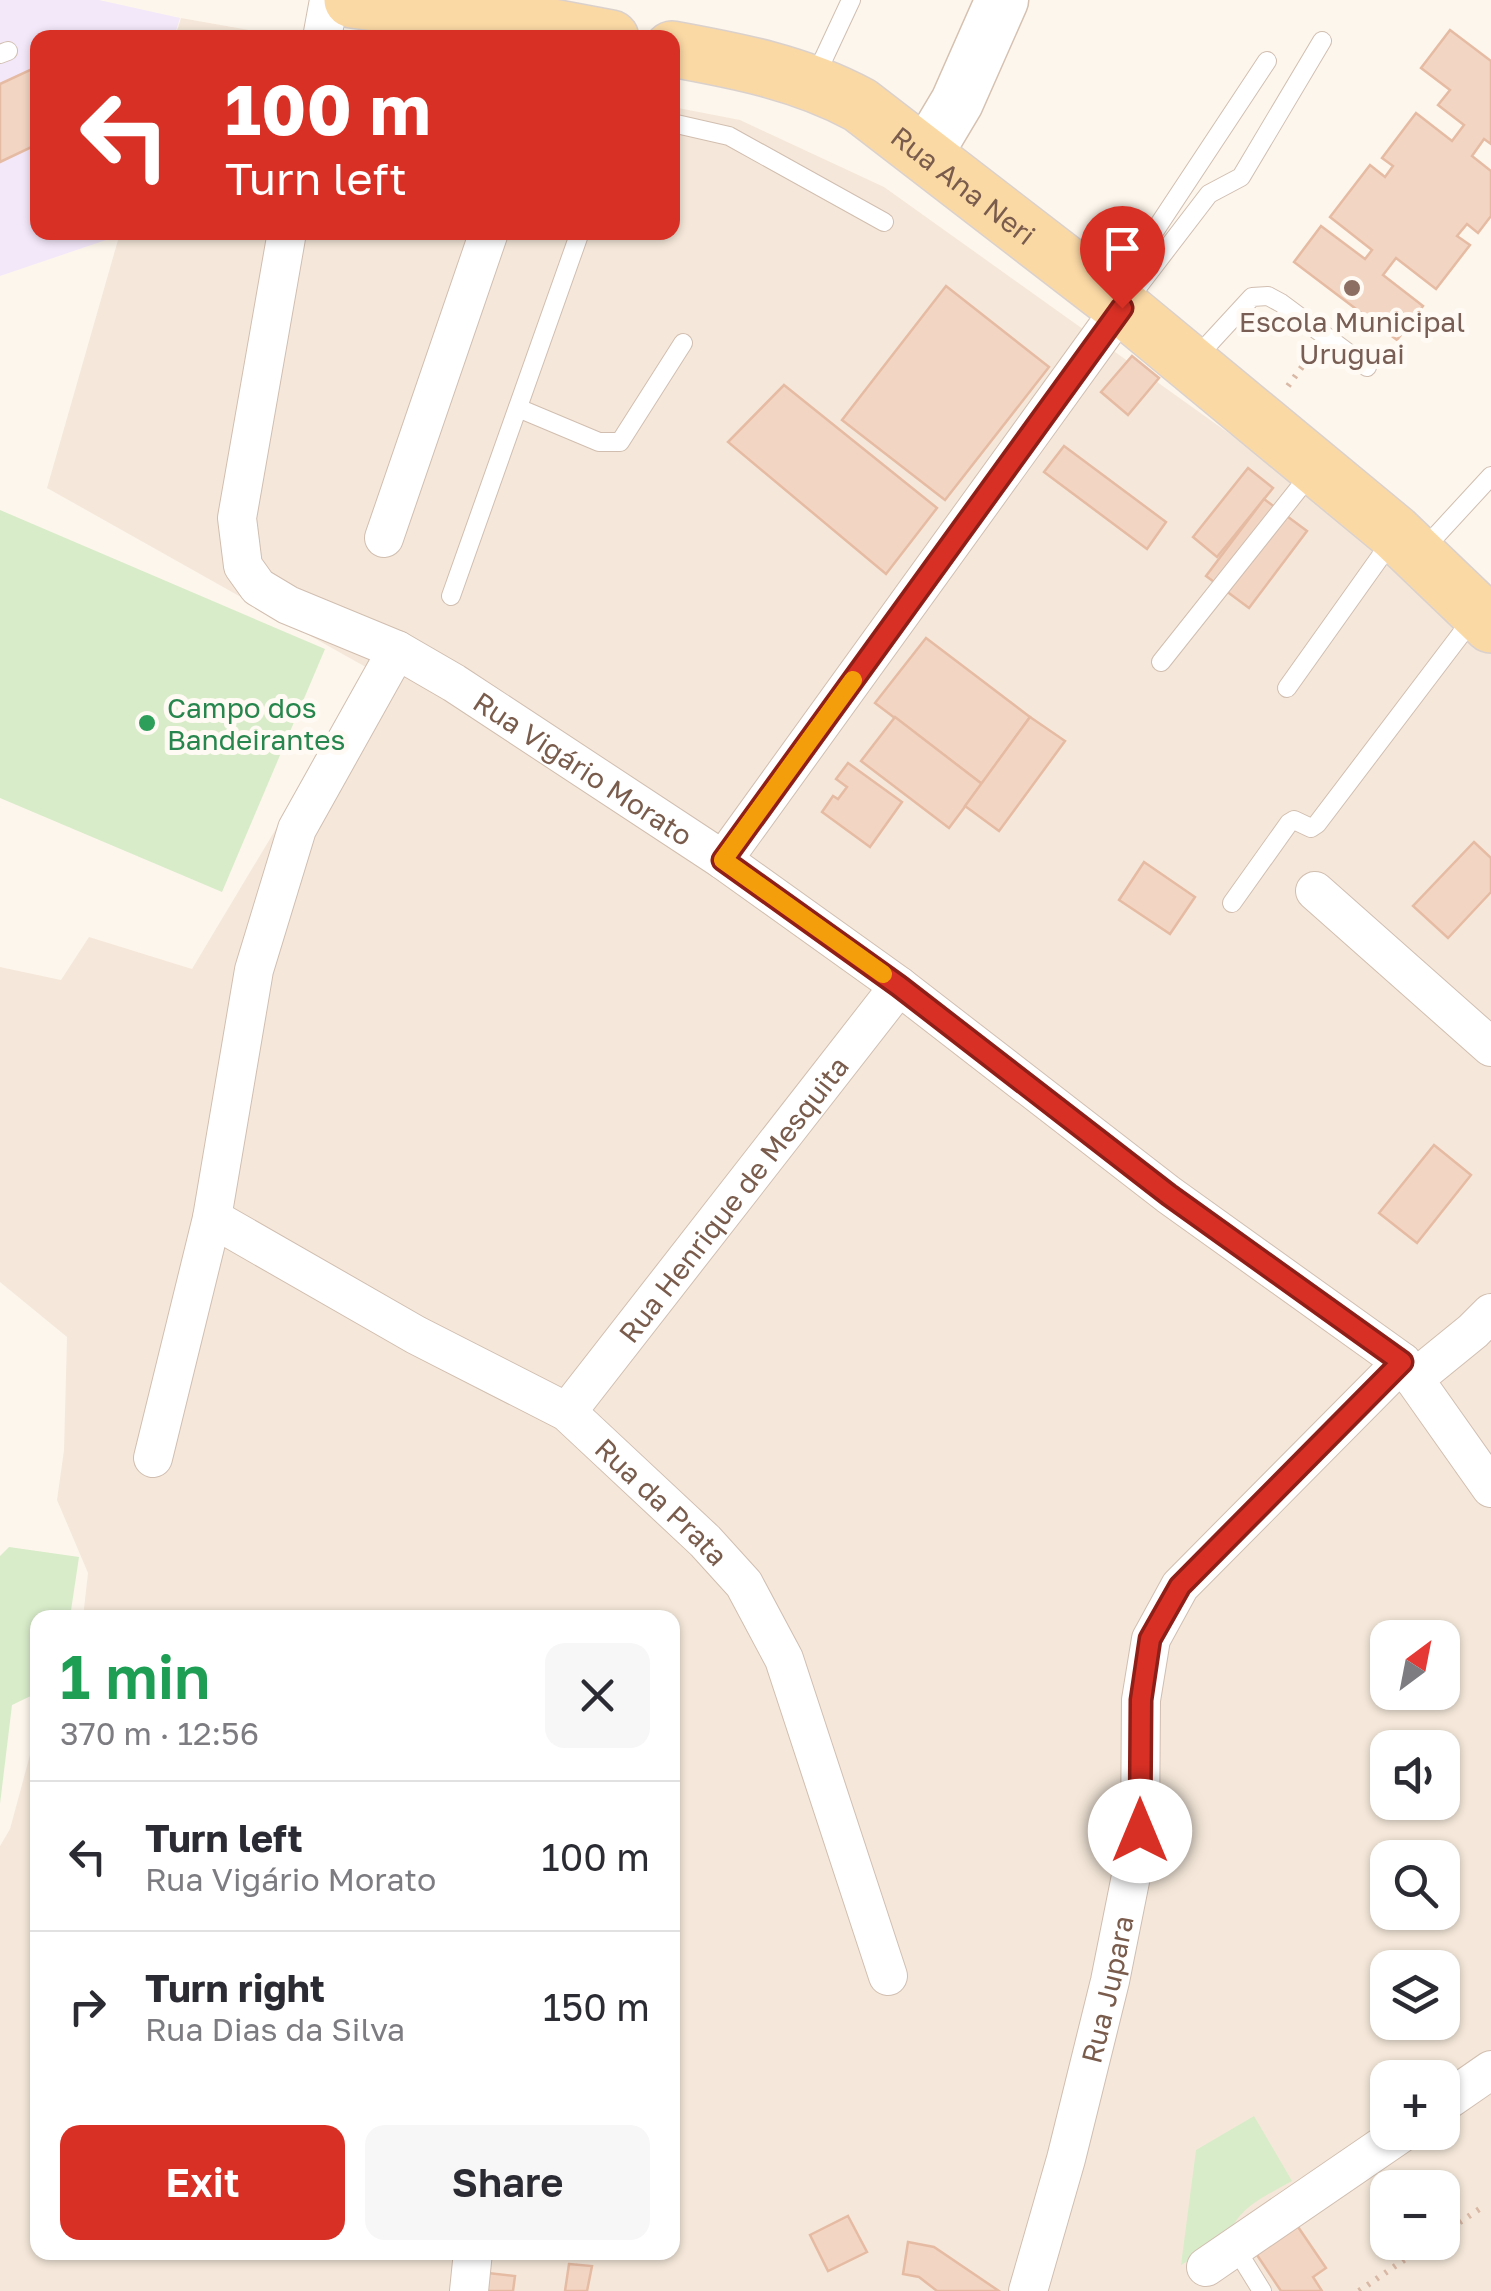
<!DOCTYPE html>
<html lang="en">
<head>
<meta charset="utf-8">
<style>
	:root { --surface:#fff; --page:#f7f7f7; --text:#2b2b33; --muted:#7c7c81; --line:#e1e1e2; --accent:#d93025 }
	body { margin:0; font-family:"Golos Text",sans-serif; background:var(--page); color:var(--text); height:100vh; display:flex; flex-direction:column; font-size:38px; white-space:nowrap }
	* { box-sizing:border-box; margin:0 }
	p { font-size:32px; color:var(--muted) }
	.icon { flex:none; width:55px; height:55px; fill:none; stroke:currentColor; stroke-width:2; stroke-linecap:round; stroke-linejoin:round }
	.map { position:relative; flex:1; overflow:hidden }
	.sheet { position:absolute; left:30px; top:1610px; width:650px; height:650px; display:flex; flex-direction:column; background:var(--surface); border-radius:20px; box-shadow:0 2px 8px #0004 }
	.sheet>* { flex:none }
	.banner { position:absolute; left:30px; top:30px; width:650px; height:210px; border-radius:20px; box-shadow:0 2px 8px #0004; background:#d93025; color:#fff; overflow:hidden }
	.needle { width:65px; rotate:32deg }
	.fabs { position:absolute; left:1370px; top:1620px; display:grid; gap:20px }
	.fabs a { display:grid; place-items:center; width:90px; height:90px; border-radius:20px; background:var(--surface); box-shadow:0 2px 8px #0004; font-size:50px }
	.pin { position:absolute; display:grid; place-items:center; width:85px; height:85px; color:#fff; margin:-102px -42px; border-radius:50% 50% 50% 0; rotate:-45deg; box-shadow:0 0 10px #0007 }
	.pin .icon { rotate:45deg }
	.me { position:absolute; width:110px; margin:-55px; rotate:0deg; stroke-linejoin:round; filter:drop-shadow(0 0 8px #0008) }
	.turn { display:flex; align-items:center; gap:35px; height:210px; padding:0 30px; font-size:45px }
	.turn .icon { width:130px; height:130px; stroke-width:2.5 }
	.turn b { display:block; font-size:70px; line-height:85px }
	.round { display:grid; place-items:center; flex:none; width:105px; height:105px; border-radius:20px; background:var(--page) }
	.headline { display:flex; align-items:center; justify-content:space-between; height:170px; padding:0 30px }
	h1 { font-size:60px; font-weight:600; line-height:75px; color:#1e9e55 }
	.cta { display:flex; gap:20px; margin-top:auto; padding:20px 30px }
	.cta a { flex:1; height:115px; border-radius:20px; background:var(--accent); color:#fff; font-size:40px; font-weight:600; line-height:115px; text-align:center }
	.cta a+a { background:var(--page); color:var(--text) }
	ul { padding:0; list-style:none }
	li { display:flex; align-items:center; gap:30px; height:150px; padding:0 30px; border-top:2px solid var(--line) }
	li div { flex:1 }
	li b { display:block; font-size:38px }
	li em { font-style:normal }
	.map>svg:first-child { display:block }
	.residential { fill:#f5e8da; fill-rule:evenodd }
	.education { fill:#f3e8fa }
	.green { fill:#d8ecc9 }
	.building { fill:#f3d5c3; stroke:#e6bba3; stroke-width:2.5 }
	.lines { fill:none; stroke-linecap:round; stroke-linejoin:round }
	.lane-casing { stroke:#d1beb0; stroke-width:20 }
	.street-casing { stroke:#d1beb0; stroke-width:40 }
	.secondary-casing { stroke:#d6c0b0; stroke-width:55 }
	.primary-casing { stroke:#dad1cd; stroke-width:58 }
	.path { stroke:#d9b8a5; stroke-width:6; stroke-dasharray:2.5 8; stroke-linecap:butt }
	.lane { stroke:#fff; stroke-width:18 }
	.street { stroke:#fff; stroke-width:38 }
	.secondary { stroke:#fff; stroke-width:52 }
	.primary { stroke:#fbd9a5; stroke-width:55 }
	.route-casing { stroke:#8d1f18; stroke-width:25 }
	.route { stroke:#d93025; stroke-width:18 }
	.slow { stroke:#f59e0b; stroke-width:18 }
	.education-dot { fill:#8d6e63; stroke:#fffaf3; stroke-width:4 }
	.leisure-dot { fill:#2e9e5b; stroke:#fffaf3; stroke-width:4 }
	.labels { text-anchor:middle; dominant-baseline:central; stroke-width:10; stroke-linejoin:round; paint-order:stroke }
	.street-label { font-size:28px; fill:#7a5c4d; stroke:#fffaf3 }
	.education-label { font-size:28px; fill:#785e54; stroke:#fffaf3 }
	.leisure-label { font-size:28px; fill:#27864d; stroke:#fffaf3; text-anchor:start }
</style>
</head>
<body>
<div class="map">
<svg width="1491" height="2291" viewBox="0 0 1491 2291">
	<rect width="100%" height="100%" fill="#fdf6ec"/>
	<g class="residential">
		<path d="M181 18 288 37H175Z"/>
		<path d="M673 107 740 120 884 187 1331 506 1491 653V2291H0V1846L10 1829 37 1729 38 2252H672V1618L83 1617 88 1573 57 1500 64 1450 67 1337 0 1282V967L61 980 89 937 192 969 371 670 47 488 120 233 672 232ZM1388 1638H1442V1692H1388ZM1388 1748H1442V1802H1388ZM1388 1858H1442V1912H1388ZM1388 1968H1442V2022H1388ZM1388 2078H1442V2132H1388ZM1388 2188H1442V2242H1388Z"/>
	</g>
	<path class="education" d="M0 0H99L180 18 174 37 38 38V232L112 233 109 239 0 276Z"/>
	<g class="green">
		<path d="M0 510 325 649 222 892 0 798Z"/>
		<path d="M9 1547 79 1557 70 1617 38 1618 37 1693 12 1705 0 1804V1556Z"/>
		<path d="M1254 2116 1292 2181C1266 2196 1237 2207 1228 2238L1181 2265 1196 2150Z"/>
	</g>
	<g class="building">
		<path d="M1450 30 1491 61V144L1484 139 1472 156 1491 171V216L1478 233 1467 224 1457 236 1470 245 1436 289 1396 258 1383 275 1423 306 1397 340 1294 262 1321 226 1365 259 1372 250 1330 217 1370 165 1385 177 1393 166 1382 158 1416 113 1452 141 1464 125 1438 105 1450 90 1421 68Z"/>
		<path d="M32 69 38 79V144L0 162V84Z"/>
		<path d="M946 286 1049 367 945 500 842 420Z"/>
		<path d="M1132 356 1159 378 1128 415 1101 392Z"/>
		<path d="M784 385 937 508 886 574 728 442Z"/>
		<path d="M1064 446 1166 522 1147 549 1044 472Z"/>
		<path d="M1248 468 1273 488 1217 557 1193 537Z"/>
		<path d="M1264 499 1307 531 1249 608 1206 576Z"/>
		<path d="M926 638 1030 717 982 784 875 703Z"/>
		<path d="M895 717 982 784 949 828 861 761Z"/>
		<path d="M1030 717 1065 741 999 831 965 806Z"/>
		<path d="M848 763 902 802 870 847 822 812 833 796 838 799 847 787 836 779Z"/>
		<path d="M1474 842 1491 858V892L1448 938 1413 906Z"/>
		<path d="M1144 862 1195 897 1170 934 1119 900Z"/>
		<path d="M1434 1145 1471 1175 1417 1243 1379 1213Z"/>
		<path d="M848 2216 867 2252 828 2271 810 2235Z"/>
		<path d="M1292 2218 1326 2268 1313 2277 1322 2291H1281L1251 2246Z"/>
		<path d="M908 2242 934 2247 999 2291H937L919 2277 903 2274Z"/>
		<path d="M569 2264 592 2266 587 2291H565Z"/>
		<path d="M479 2272 515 2276 513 2291H476Z"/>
	</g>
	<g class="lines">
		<g class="lane-casing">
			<g id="lane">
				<path d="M0 54 8 51"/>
				<path d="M815 77 851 0"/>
				<path d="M672 123 729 136 884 222"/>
				<path d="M1113 294 1267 61"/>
				<path d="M1127 301 1209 194 1241 177 1322 41"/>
				<path d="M1194 360 1252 297 1268 296 1281 303 1367 367"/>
				<path d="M518 408 599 442H620L683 343"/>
				<path d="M1422 551 1491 476"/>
				<path d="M451 596 580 232"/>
				<path d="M1161 662 1312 472"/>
				<path d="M1287 688 1393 539"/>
				<path d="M1232 903 1289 823 1294 820 1311 828 1317 824 1474 617"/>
				<path d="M1236 2249 1262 2291"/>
			</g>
		</g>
		<g class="street-casing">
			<g id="street">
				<path d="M322 38 329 0"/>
				<path id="s1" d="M287 232 237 518 243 566 258 587 288 605 397 650 454 683 723 860 899 986 1169 1195 1402 1362 1491 1488"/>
				<path d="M384 538 489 232"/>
				<path d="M723 860 1122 307"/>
				<path d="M1315 891 1491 1047"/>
				<path id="s2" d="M212 1218 416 1335 567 1412 705 1541 744 1584 784 1659 888 1976"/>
				<path d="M1414 1379 1473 1331 1491 1313"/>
				<path id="s3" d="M567 1412 899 986"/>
				<path d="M153 1458 212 1218 254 970 297 829 397 650"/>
				<path d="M1442 2104 1491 2070"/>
				<path d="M1206 2267 1403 2132"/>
				<path d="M469 2291 473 2252"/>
				<path id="s4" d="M1028 2291 1066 2159 1110 1981 1140 1831 1141 1700 1151 1639 1180 1586 1402 1362"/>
			</g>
		</g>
		<g class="secondary-casing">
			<path id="secondary" d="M926 154 957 102 1002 0"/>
		</g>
		<g class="primary-casing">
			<g id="primary">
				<path d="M352 0 531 23 611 38"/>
				<path id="s5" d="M672 49C738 61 801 73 860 105L1122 307 1394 532 1491 625"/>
			</g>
		</g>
		<g class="path">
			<path d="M1288 386 1310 356"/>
			<path d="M1442 2234 1484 2206"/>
			<path d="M1359 2291 1430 2242"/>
		</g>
		<use href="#lane" class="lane"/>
		<use href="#street" class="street"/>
		<use href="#secondary" class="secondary"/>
		<use href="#primary" class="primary"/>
	</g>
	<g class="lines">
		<g class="route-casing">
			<path id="route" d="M1122 308 723 860 899 986 1169 1195 1402 1362 1180 1586 1150 1639 1141 1700 1140 1831"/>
		</g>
		<use href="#route" class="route"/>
		<path class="slow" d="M853 680 723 860 883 974"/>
	</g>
	<circle class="education-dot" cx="1352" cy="288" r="10"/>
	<circle class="leisure-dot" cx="147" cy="723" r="10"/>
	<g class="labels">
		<g class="street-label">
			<text stroke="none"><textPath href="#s5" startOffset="328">Rua Ana Neri</textPath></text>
			<text stroke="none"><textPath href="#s1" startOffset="738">Rua Vigário Morato</textPath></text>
			<text stroke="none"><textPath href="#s3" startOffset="270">Rua Henrique de Mesquita</textPath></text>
			<text stroke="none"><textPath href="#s2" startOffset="535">Rua da Prata</textPath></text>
			<text stroke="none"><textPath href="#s4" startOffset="312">Rua Jupara</textPath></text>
		</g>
		<g class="education-label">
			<text x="1352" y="321">Escola Municipal<tspan x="1352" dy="32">Uruguai</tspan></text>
		</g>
		<g class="leisure-label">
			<text x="167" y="707">Campo dos<tspan x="167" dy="32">Bandeirantes</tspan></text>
		</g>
	</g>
</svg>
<div class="fabs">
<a><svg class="needle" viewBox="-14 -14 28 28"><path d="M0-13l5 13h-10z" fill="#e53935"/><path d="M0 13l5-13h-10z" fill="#7c7c81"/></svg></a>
<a><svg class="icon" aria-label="sound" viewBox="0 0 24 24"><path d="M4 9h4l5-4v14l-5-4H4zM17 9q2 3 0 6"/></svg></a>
<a><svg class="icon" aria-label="search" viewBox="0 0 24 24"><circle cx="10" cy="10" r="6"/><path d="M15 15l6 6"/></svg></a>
<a><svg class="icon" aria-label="layers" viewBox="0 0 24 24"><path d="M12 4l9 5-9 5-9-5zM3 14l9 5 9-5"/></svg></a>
<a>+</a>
<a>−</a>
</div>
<div class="pin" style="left:1122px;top:308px;background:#d93025"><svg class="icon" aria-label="arrive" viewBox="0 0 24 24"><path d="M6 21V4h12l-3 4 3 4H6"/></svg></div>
<svg class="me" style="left:1140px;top:1831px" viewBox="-20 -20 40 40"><circle r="19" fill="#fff"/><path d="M0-13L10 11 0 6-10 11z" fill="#d93025"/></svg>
<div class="banner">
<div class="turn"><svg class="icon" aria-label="left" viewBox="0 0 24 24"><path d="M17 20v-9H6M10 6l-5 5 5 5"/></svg><div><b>100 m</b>Turn left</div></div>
</div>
<section class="sheet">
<div class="headline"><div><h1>1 min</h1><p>370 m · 12:56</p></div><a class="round"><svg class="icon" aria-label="close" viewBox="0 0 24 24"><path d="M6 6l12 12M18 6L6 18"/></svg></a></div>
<ul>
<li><svg class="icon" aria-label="left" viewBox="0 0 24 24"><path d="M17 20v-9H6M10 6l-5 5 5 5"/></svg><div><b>Turn left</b><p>Rua Vigário Morato</p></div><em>100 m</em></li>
<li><svg class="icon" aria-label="right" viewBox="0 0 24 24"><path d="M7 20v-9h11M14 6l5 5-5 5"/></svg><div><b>Turn right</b><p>Rua Dias da Silva</p></div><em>150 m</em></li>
</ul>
<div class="cta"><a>Exit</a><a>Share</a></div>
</section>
</div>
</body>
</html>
